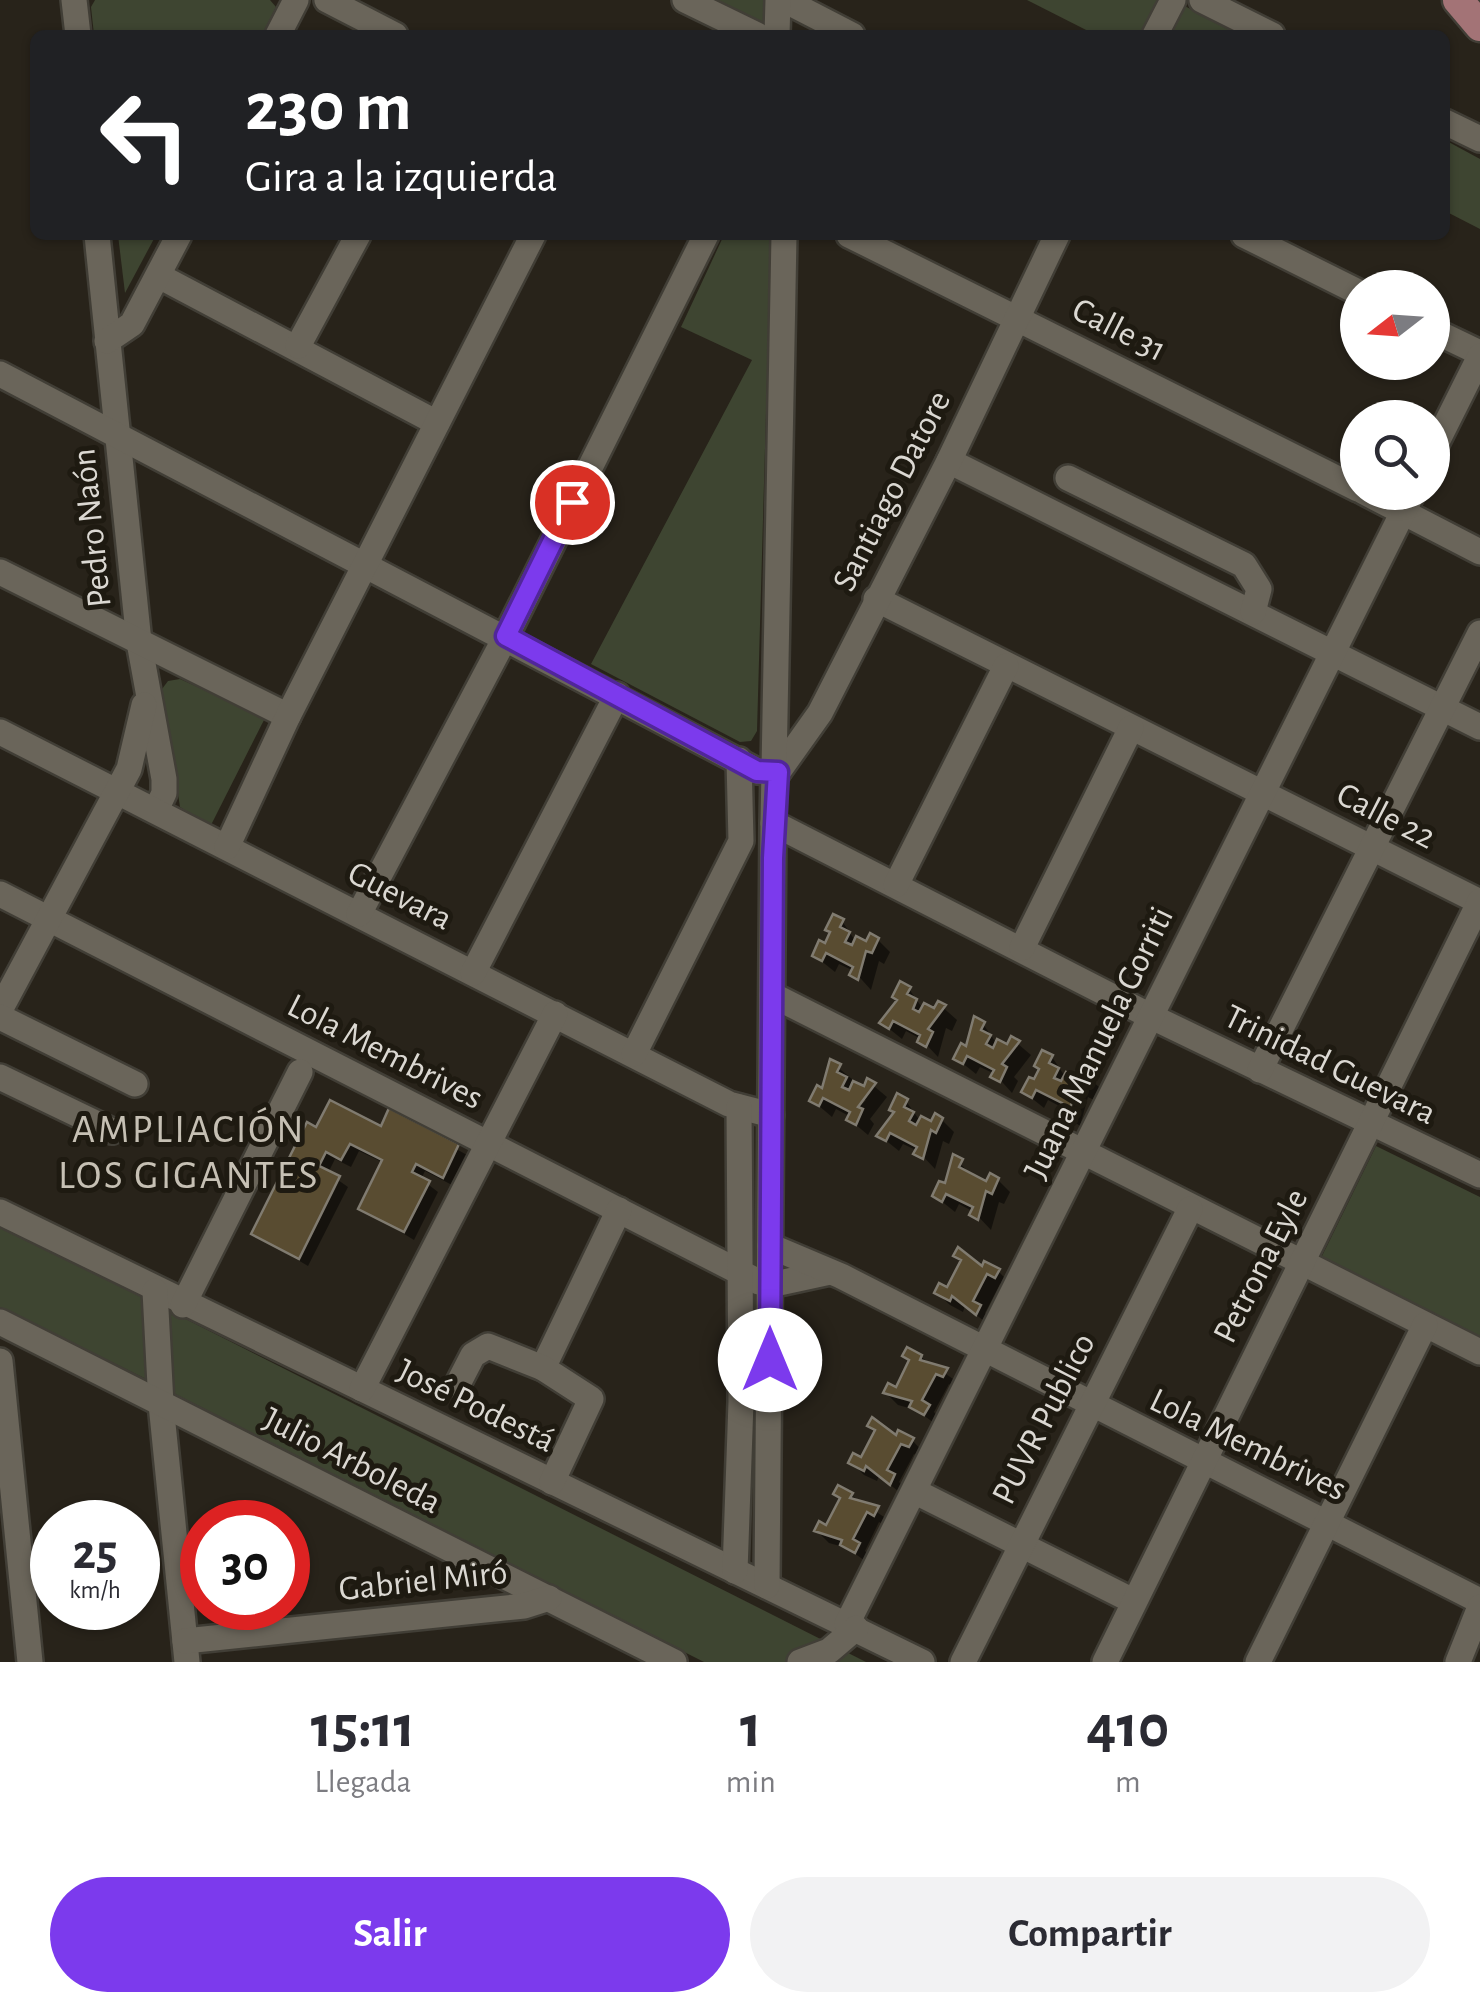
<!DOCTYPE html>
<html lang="es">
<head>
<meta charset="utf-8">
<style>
	:root { --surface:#fff; --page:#f2f2f3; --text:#2b2b33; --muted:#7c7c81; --accent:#7c3aed }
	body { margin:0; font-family:"Alegreya Sans",sans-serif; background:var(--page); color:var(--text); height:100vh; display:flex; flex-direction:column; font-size:38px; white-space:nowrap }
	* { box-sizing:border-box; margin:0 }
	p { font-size:32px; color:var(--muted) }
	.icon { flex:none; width:55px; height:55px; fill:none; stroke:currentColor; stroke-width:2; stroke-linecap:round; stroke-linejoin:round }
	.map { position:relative; height:1662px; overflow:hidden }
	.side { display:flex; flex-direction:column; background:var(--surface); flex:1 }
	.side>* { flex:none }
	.guide { position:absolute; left:30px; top:30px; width:1420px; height:210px; border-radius:15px; box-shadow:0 2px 8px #0004; background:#202124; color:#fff; overflow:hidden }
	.needle { width:65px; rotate:253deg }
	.tools { position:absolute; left:1340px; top:270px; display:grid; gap:20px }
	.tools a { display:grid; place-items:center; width:110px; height:110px; border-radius:50%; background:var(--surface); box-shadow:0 2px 8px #0004; font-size:50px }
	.speed { position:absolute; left:30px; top:1500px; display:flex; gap:20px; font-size:50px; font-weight:700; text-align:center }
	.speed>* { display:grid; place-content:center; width:130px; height:130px; border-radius:50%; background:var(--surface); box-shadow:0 2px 8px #0004; line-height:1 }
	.speed small { font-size:25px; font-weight:400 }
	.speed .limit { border:15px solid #d22; background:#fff; color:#111 }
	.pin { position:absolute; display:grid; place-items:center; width:85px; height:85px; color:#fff; margin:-42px; border:5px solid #fff; border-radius:50%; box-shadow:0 2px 10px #0007 }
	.me { position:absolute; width:110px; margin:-55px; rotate:0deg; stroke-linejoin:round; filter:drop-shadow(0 0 8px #0008) }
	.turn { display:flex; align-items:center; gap:35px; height:210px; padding:0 50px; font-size:45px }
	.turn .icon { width:130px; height:130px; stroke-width:2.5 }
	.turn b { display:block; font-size:70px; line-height:85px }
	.eta { display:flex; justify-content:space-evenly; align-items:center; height:170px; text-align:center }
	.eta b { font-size:60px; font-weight:700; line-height:70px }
	.action { display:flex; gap:20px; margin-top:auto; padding:20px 50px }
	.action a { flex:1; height:115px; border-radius:60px; background:var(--accent); color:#fff; font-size:40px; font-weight:700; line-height:115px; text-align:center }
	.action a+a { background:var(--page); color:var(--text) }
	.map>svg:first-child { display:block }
	.green { fill:#3e4531 }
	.shadow { fill:#0007 }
	.building { fill:#594c31; stroke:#807b70; stroke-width:2.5 }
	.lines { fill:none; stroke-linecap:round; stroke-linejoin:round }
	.minor-casing { stroke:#413e36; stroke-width:30 }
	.major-casing { stroke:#413e36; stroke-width:35 }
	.minor { stroke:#6a655a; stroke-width:25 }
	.major { stroke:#a37376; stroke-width:30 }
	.route-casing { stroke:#51269a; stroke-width:25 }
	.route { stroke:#7c3aed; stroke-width:18 }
	.labels { text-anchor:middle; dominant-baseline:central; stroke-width:10; stroke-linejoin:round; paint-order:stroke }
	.street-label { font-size:35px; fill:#dbd8d2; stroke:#1e1a11 }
	.quarter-label { font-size:40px; letter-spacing:2.5px; fill:#c6c0b4; stroke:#1e1a11 }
</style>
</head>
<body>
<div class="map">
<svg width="1480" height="1662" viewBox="0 0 1480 1662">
	<rect width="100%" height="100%" fill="#28231a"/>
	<g class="green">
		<path d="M95 0H270L276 7 262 35H94L91 7Z"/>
		<path d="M715 0H764V27Z"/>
		<path d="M1027 0H1173L1241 35H1096Z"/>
		<path d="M1445 140 1480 159V229L1445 211Z"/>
		<path d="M118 235H156L125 293Z"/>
		<path d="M724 235 771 237 757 731 751 741 740 742 591 664 752 360 681 327Z"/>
		<path d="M180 679 265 718 210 827 180 807 162 689 168 681Z"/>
		<path d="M1376 1146 1480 1197V1342L1319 1262Z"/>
		<path d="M0 1225 144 1298 148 1380 0 1307Z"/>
		<path d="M166 1309 866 1662H704L169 1391Z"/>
	</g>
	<g class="shadow">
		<path d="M842 921 856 942 868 944 878 940 890 952 884 964 879 961 871 990 854 971 839 964 835 972 815 956Z"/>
		<path d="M909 989 923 1009 935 1012 939 1004 957 1020 952 1031 946 1028 938 1057 921 1039 906 1031 902 1039 882 1023Z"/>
		<path d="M983 1024 997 1044 1008 1047 1012 1039 1031 1055 1014 1077 1018 1081 1012 1093 995 1074 980 1067 976 1074 956 1058 967 1049Z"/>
		<path d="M1052 1057 1066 1078 1077 1081 1087 1076 1100 1088 1094 1100 1088 1097 1080 1126 1070 1119 1077 1092H1072L1063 1108 1048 1100 1044 1108 1024 1092Z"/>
		<path d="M831 1062 852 1079 853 1087 865 1089 869 1082 887 1097 870 1119 874 1124 868 1135 849 1119 866 1100H860L849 1116 836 1109 832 1117 812 1100 823 1091Z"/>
		<path d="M906 1101 920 1121 942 1120 954 1132 949 1144 943 1141 935 1169 918 1151 903 1144 899 1151 879 1135Z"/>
		<path d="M390 1112 467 1155 452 1185 425 1171 421 1179 438 1192 414 1240 361 1208 384 1163 359 1151 351 1167 335 1159 328 1173 348 1187 308 1266 254 1234 318 1130 382 1129Z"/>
		<path d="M955 1158 973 1177 987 1184 998 1180 1010 1192 1004 1204 999 1202 991 1230 974 1212 959 1204 955 1212 935 1196 946 1187Z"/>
		<path d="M956 1256 983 1270 998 1271 1010 1283 1008 1289 1000 1284 985 1313 992 1319 989 1325 965 1306 963 1312 950 1305 937 1293 948 1291 963 1262Z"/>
		<path d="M921 1357 959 1383 956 1388 949 1384 934 1412 940 1419 937 1425 916 1410 898 1405 886 1393 897 1390Z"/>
		<path d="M897 1439 912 1440 924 1453 922 1458 914 1454 899 1482 906 1489 903 1495 879 1476 877 1481 864 1475 851 1462Z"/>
		<path d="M851 1495 890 1521 887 1526 879 1522 865 1551 871 1557 868 1563 847 1548 829 1543 817 1531 828 1528Z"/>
	</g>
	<g class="building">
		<path d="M833 914 844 919 840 927 850 932 845 942 852 945 856 936 866 941 870 933 879 938 872 953 866 951 858 980 849 975 853 967 826 953 822 961 812 956 819 940 825 943 830 932 825 930Z"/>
		<path d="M900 981 911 987 907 994 917 999 913 1009 919 1012 924 1003 934 1008 938 1001 946 1005 928 1029 933 1032 926 1047 917 1042 920 1035 893 1021 889 1029 879 1023 897 1000 892 997Z"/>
		<path d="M974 1016 985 1022 981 1030 991 1035 986 1044 993 1048 997 1039 1007 1044 1011 1036 1020 1041 1002 1064 1007 1067 1000 1082 990 1077 994 1070 967 1056 963 1064 953 1059 961 1043 966 1046Z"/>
		<path d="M1042 1050 1053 1055 1049 1063 1059 1068 1054 1078 1061 1081 1066 1072 1076 1077 1080 1070 1089 1074 1081 1089 1076 1087 1068 1116 1059 1111 1062 1103 1036 1090 1032 1098 1021 1092 1029 1077 1034 1079 1039 1069 1034 1066Z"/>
		<path d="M830 1059 841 1064 837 1072 847 1077 842 1087 849 1090 853 1081 864 1086 867 1078 876 1083 858 1107 863 1109 856 1125 846 1120 850 1112 823 1098 819 1106 809 1101 817 1085 822 1088Z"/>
		<path d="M897 1093 908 1099 904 1107 914 1112 909 1121 916 1125 921 1116 931 1121 935 1113 943 1118 936 1133 931 1130 923 1159 913 1154 917 1147 890 1133 886 1141 876 1136 894 1112 889 1110Z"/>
		<path d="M330 1100 381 1126 389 1108 459 1144 443 1178 416 1164 412 1172 430 1181 404 1232 358 1209 382 1160 350 1144 341 1160 326 1152 319 1166 340 1176 299 1259 251 1234 307 1122 316 1127Z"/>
		<path d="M953 1154 963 1159 959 1167 986 1181 990 1173 999 1178 992 1194 986 1191 978 1220 969 1215 973 1207 946 1194 942 1202 932 1196 939 1181 945 1183Z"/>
		<path d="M958 1247 982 1266 984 1261 1000 1269 995 1278 987 1274 973 1301 981 1305 976 1315 952 1296 950 1301 934 1293 939 1283 947 1287 961 1260 953 1256Z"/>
		<path d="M907 1347 922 1355 920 1360 948 1368 943 1377 936 1374 922 1400 930 1405 924 1415 909 1407 912 1401 883 1393 888 1383 896 1387 909 1360 902 1356Z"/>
		<path d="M872 1417 896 1435 898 1430 914 1438 909 1447 901 1444 887 1470 895 1474 890 1485 866 1466 864 1471 848 1463 853 1453 861 1457 875 1430 867 1426Z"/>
		<path d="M838 1485 853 1493 850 1498 879 1506 874 1516 867 1512 853 1539 860 1543 855 1553 840 1545 842 1540 814 1531 819 1521 826 1525 840 1498 833 1494Z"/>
	</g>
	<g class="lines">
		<g class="minor-casing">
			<g id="minor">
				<path d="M74 0 78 35"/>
				<path d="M327 0 395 35"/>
				<path d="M685 0 757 35"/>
				<path d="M784 0 852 35"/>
				<path d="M1202 0 1272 35"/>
				<path d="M278 35 296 0"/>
				<path d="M777 35 778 0"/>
				<path d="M1155 35 1173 0"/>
				<path d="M1445 122 1480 139"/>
				<path d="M97 235 139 642 164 779V793L156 810"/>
				<path d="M849 235 1358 489"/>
				<path d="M1244 235 1358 292"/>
				<path d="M159 276 437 423"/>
				<path d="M1432 330 1480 353"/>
				<path d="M107 341 132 324 179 235"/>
				<path d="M298 346 358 235"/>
				<path d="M0 374 757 771 778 772"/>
				<path d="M1432 452 1480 356"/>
				<path d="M949 461 1480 727"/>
				<path d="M1068 478 1244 565 1259 589 1253 612"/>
				<path d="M1364 492 1480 552"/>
				<path d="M0 572 288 716"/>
				<path d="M876 599 1480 902"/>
				<path d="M0 732 729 1104 771 1115"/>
				<path d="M778 772 820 713 949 461 1057 235"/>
				<path d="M773 823 1150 1016 1480 1175"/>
				<path d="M227 847 288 716 533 235"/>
				<path d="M896 885 1006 666"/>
				<path d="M0 894 759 1282 770 1285 830 1272"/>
				<path d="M359 914 506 636 706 235"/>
				<path d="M1022 948 1131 728"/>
				<path d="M473 973 617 695"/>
				<path d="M772 995 1480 1352"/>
				<path d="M0 1010 129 769 144 705"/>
				<path d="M0 1017 135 1084"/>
				<path d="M634 1054 741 841 739 760"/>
				<path d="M1260 1070 1480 633"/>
				<path d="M0 1077 112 1131"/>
				<path d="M0 1212 922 1662"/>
				<path d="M770 1246 841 1276 1480 1601"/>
				<path d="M155 1291 161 1404 187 1662"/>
				<path d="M183 1305 300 1072"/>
				<path d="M0 1322 674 1662"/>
				<path d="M0 1361 30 1662"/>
				<path d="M543 1368 619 1210"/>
				<path d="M458 1384 473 1355 488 1346 543 1368 591 1399 552 1482"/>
				<path d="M362 1389 555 1014"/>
				<path d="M916 1492 1133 1601"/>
				<path d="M735 1571 741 1402 739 1107"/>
				<path d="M767 1586 773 823 784 235"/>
				<path d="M847 1624 1413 492"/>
				<path d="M185 1641 524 1606 549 1598"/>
				<path d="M800 1662 829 1651 856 1628"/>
				<path d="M963 1662 1190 1209"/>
				<path d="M1105 1662 1480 901"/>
				<path d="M1258 1662 1425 1325"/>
				<path d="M1458 1662 1480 1607"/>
			</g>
		</g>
		<g class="major-casing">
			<path id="major" d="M1458 0 1480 26"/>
		</g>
		<use href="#minor" class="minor"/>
		<use href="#major" class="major"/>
	</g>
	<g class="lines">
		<g class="route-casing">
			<path id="route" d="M572 502 506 636 757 771 778 772 773 858 770 1360"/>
		</g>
		<use href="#route" class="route"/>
	</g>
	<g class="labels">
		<g class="street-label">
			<text transform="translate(1119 330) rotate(27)">Calle 31</text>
			<text transform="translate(892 491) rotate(-63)">Santiago Datore</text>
			<text transform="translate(92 528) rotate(-96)">Pedro Naón</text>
			<text transform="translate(1386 816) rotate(27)">Calle 22</text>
			<text transform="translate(400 896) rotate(27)">Guevara</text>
			<text transform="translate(1099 1043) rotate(-64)">Juana Manuela Gorriti</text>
			<text transform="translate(385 1052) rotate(27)">Lola Membrives</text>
			<text transform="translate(1330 1065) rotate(26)">Trinidad Guevara</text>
			<text transform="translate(1261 1266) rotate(-63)">Petrona Eyle</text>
			<text transform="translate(476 1406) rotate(26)">José Podestá</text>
			<text transform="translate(1044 1419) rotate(-63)">PUVR Publico</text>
			<text transform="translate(1248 1445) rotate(26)">Lola Membrives</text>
			<text transform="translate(352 1461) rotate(27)">Julio Arboleda</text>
			<text transform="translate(423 1581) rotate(-6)">Gabriel Miró</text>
		</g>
		<g class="quarter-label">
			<text x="189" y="1130">AMPLIACIÓN<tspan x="189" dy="46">LOS GIGANTES</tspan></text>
		</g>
	</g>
</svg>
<div class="tools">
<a><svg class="needle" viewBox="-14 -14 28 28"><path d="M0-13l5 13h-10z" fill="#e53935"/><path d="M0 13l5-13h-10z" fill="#7c7c81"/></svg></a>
<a><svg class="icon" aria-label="search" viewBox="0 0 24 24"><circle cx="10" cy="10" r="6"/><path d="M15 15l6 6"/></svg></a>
</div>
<div class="speed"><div>25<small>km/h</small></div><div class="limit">30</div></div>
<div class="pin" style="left:572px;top:502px;background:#d93025"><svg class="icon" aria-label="arrive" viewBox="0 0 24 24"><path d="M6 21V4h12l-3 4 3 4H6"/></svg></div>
<svg class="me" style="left:770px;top:1360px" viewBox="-20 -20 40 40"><circle r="19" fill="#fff"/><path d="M0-13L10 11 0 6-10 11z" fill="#7c3aed"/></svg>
<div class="guide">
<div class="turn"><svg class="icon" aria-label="left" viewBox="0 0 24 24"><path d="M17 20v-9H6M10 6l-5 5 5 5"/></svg><div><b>230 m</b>Gira a la izquierda</div></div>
</div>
</div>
<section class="side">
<div class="eta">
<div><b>15:11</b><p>Llegada</p></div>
<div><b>1</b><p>min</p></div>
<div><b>410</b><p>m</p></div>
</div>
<div class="action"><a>Salir</a><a>Compartir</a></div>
</section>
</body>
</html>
